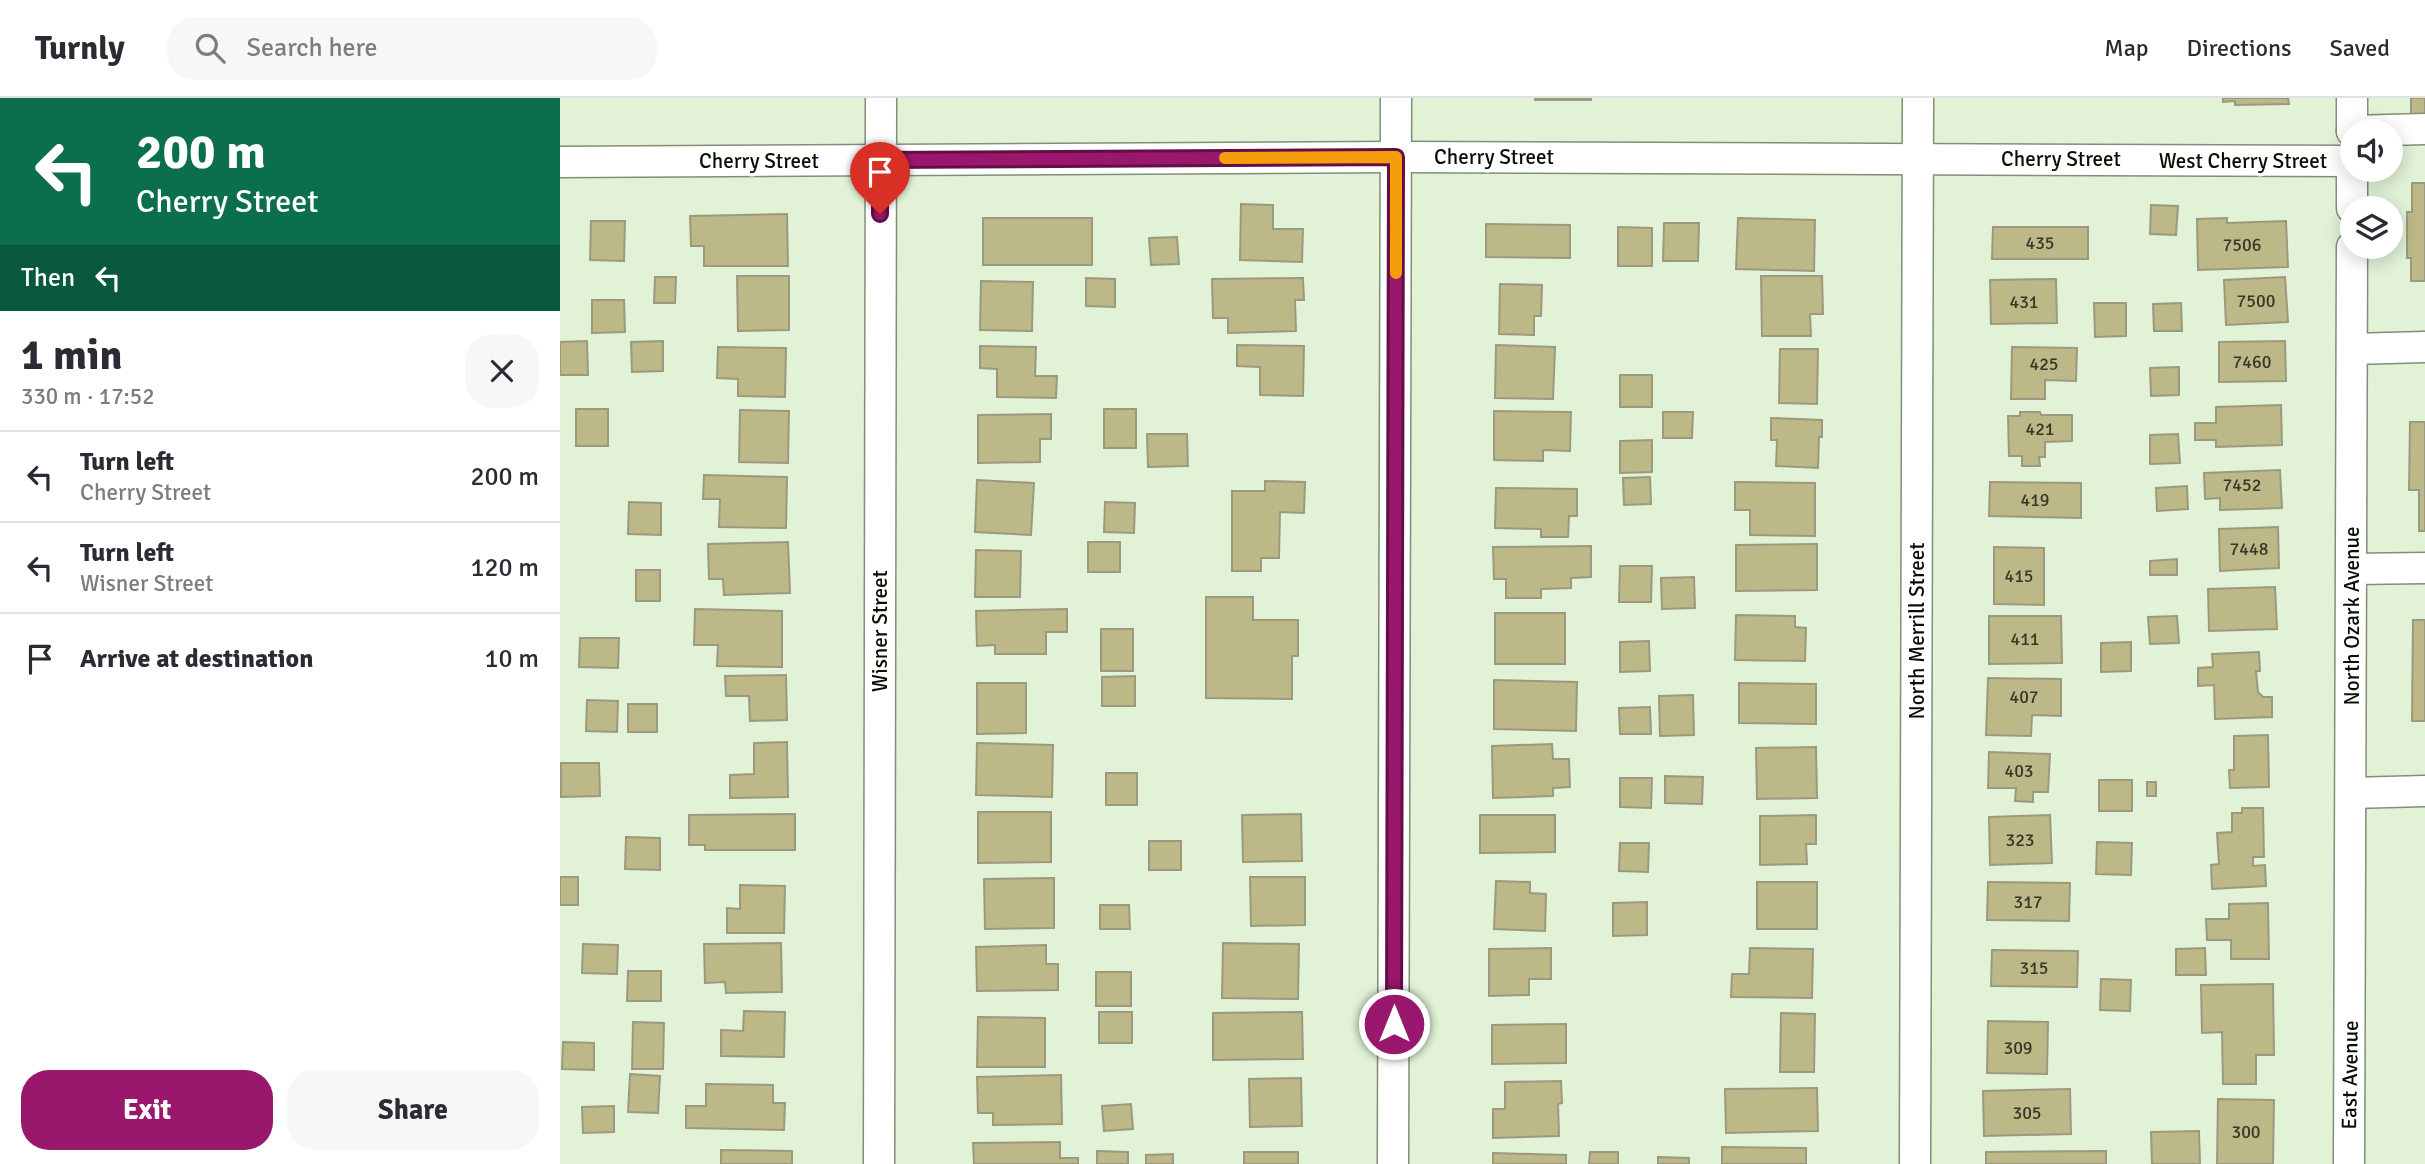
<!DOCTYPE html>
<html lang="en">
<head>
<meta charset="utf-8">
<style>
	:root { --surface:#fff; --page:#f7f7f7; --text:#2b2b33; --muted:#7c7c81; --line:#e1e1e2; --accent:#99176c }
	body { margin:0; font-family:Signika,sans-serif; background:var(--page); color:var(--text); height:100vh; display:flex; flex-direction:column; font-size:26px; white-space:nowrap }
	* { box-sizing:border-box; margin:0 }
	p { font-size:23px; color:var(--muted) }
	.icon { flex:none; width:38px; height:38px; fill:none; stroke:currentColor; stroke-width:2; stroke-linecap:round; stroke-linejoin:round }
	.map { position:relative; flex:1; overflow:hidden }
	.drawer { display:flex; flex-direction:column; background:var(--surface); width:560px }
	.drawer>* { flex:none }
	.top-card { background:#0b6e4f; color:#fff; overflow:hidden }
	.fabs { position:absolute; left:1780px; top:21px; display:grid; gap:14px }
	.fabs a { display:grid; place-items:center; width:63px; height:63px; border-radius:50%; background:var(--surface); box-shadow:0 4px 18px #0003; font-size:35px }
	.pin { position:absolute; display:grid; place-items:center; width:60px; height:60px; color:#fff; margin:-72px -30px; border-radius:50% 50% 50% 0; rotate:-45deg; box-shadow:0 0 7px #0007 }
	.pin .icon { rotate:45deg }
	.me { position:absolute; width:77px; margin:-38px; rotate:0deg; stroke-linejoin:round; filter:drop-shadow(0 0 5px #0008) }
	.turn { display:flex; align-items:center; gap:24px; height:147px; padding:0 21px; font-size:32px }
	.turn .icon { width:91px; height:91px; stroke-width:2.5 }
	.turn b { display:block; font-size:49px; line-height:60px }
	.then { display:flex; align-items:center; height:66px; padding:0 21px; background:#0003; gap:14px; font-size:26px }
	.round { display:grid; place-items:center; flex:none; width:74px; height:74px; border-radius:28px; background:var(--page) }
	.head { display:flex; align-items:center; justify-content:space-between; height:119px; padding:0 21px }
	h1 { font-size:42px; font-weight:700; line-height:52px }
	.button { display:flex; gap:14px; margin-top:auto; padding:14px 21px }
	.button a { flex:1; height:80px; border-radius:28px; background:var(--accent); color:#fff; font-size:28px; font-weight:700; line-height:80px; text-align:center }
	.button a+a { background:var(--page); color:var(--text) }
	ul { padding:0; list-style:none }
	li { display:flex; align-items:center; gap:21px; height:91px; padding:0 21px; border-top:2px solid var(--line) }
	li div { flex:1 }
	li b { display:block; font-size:26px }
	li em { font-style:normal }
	header { display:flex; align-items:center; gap:42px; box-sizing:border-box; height:98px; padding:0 35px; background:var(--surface); border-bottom:2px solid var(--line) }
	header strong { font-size:33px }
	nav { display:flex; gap:38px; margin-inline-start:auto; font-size:24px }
	.search { width:490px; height:63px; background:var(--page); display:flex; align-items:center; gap:18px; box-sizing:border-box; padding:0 24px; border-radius:28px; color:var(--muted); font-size:26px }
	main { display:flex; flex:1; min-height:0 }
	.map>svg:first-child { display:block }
	.building { fill:#bcb887; stroke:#9c9a7e; stroke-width:2 }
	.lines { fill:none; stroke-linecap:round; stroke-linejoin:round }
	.minor-casing { stroke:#808f77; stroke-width:33 }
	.minor { stroke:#fff; stroke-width:30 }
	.route-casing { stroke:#630f46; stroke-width:18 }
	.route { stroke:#99176c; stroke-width:12 }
	.slow { stroke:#f59e0b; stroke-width:12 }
	.labels { text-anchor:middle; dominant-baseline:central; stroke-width:7; stroke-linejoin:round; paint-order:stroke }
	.number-label { font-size:18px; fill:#353826 }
	.street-label { font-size:21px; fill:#080e06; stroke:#fff }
</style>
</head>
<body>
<header>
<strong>Turnly</strong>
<div class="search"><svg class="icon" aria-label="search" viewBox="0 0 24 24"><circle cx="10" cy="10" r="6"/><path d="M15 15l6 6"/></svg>Search here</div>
<nav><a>Map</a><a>Directions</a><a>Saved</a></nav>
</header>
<main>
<section class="drawer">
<div class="top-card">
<div class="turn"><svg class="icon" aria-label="left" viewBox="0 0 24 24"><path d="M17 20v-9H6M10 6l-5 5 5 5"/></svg><div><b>200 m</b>Cherry Street</div></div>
<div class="then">Then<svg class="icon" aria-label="left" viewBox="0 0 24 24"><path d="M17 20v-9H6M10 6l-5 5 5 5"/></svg></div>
</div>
<div class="head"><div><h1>1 min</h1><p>330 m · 17:52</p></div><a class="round"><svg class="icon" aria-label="close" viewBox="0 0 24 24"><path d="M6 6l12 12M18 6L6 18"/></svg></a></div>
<ul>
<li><svg class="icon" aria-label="left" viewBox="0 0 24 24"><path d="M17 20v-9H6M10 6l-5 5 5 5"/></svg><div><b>Turn left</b><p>Cherry Street</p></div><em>200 m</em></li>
<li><svg class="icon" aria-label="left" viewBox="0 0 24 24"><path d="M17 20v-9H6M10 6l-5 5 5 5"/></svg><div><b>Turn left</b><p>Wisner Street</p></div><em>120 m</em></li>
<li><svg class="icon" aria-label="arrive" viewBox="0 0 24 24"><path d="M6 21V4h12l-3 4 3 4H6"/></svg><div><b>Arrive at destination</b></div><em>10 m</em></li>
</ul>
<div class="button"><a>Exit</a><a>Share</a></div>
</section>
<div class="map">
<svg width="1865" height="1066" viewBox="0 0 1865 1066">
	<rect width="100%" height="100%" fill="#e1f2d7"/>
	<g class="building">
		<rect x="975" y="0" width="56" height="2"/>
		<path d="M1663 0H1728L1729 6 1675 7V3L1663 4Z"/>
		<rect x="1851" y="0" width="14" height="17"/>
		<path d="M1852 85H1865V183H1851V160H1847V114H1852Z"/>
		<path d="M681 106 713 107V131H743L742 164 680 162Z"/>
		<path d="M1591 107 1618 108 1616 137 1590 136Z"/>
		<path d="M227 116 228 168H144V148H131L130 118Z"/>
		<rect x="423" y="120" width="109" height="47"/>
		<path d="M1178 120 1255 122 1254 173 1176 171Z"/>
		<path d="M1667 120V125L1726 123 1728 169 1638 172 1637 121Z"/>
		<path d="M31 123H65L64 163 30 162Z"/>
		<path d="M1104 125H1139L1138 163H1103Z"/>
		<path d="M926 126 1010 127V160L926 159Z"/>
		<path d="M1058 129 1092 130V168H1058Z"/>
		<path d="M1433 129H1528V161H1432Z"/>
		<path d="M617 139 619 166 591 167 589 140Z"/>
		<path d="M177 178H229V232L178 233Z"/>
		<path d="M1201 178H1262L1263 216H1250L1251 238H1202Z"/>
		<path d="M95 179H116L115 205H94Z"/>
		<path d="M1725 179 1728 224 1666 227 1664 182Z"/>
		<path d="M526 180 555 181V209L526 208Z"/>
		<path d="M743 180 744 202H735L736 233 668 235V220H653L652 181Z"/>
		<path d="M1496 181 1497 225 1431 226 1430 182Z"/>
		<path d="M421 183 473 184 472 233 420 232Z"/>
		<path d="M940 186 982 187 981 218H974V237L939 236Z"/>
		<path d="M32 202H64L65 234 32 235Z"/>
		<path d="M1534 205H1566V238L1535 239Z"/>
		<path d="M1621 205 1622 233H1594L1593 206Z"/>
		<path d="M27 243 28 277H0V244Z"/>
		<path d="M103 243V273L72 274 71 244Z"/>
		<path d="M1725 243 1726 283 1659 284V244Z"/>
		<path d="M677 247 744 248 743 298 700 297V269L677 268Z"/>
		<path d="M936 247 995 249 993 301 935 300Z"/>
		<path d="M420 248 476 249 475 278H497L496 300 437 299V271L420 270Z"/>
		<path d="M158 249 226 250 225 299 178 298V281L157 280Z"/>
		<path d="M1452 249 1517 250 1516 283 1485 282V301H1451Z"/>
		<path d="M1220 251H1258L1257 306 1219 305Z"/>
		<path d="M1619 269V297L1591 298 1590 270Z"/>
		<rect x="1060" y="277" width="32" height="32"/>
		<path d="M1721 307 1722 347 1656 349V342H1635V325H1656V309Z"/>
		<rect x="16" y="311" width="32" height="37"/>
		<rect x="544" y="311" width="32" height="39"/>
		<path d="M180 312 229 313 228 365 179 364Z"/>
		<path d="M934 313 1011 314 1010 353 983 352V363L934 362Z"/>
		<path d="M1103 314H1133L1132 340H1103Z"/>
		<path d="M1460 314H1480L1481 317H1512V343L1485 344V359H1479L1480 368H1462V358H1449L1448 318H1460Z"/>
		<path d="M491 316V341H480V364L418 365V317Z"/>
		<path d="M1211 320 1262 322V339H1259L1258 370 1216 368 1217 342H1211Z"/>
		<path d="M1850 324H1865V433H1859V392H1849Z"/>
		<path d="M587 336H627L628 368 588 369Z"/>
		<path d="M1618 336 1620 365 1590 366V337Z"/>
		<path d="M1092 342V374L1060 375V343Z"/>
		<path d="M1720 372 1722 410 1660 412V400L1645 401 1644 375Z"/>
		<path d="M144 377 227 379 226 430 159 429 160 401H143Z"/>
		<path d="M1090 379 1091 406 1064 407 1063 380Z"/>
		<path d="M417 382 474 385 471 437 415 434Z"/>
		<path d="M705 383 745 384 744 415 720 414 719 460H701V473H672V393H705Z"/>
		<path d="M1175 384 1255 385V438L1190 437V412H1175Z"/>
		<path d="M1430 384 1521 385V420L1429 418Z"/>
		<path d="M1627 388 1628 411 1597 413 1596 390Z"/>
		<path d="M936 390 1017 391V418H1009L1008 439H981V431L935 430Z"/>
		<path d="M69 404 101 405V437L68 436Z"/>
		<path d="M545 404 575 405 574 435 544 434Z"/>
		<path d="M1718 429 1719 470 1660 473 1659 431Z"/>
		<path d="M228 444 230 495 164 497 163 481H149L148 446Z"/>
		<rect x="528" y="444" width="32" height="30"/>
		<path d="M1257 446V492L1176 493V447Z"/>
		<path d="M1031 448V479L1011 480V490L981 491V500H946V481H934L933 449Z"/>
		<path d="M1434 449 1484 450V507L1434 506Z"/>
		<path d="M416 452 461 453 460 499H415Z"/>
		<path d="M1617 461V477H1590V463Z"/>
		<path d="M1060 468H1092L1091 504H1059Z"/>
		<rect x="76" y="472" width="24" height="31"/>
		<path d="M1134 479 1135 510 1102 511 1101 480Z"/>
		<path d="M1715 489 1717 531 1649 533 1648 491Z"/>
		<path d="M646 499H693V522H738V558H732V601L646 600Z"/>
		<path d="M135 511 222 513V569L157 568 158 547H134Z"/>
		<path d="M507 511V534H486V556H435V547L417 548 416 513Z"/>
		<rect x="935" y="515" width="70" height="51"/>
		<path d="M1176 517 1235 518V529L1246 530 1245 563 1175 562Z"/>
		<path d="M1429 518H1501L1502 565 1429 566Z"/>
		<path d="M1617 518 1619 545 1590 546 1588 519Z"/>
		<path d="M1853 522H1865V623H1852Z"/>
		<rect x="541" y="531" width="32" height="42"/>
		<path d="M20 540H59L58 570 19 569Z"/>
		<path d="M1089 543 1090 573 1060 574V544Z"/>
		<path d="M1571 544V573L1541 574V545Z"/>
		<path d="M1699 554 1700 573H1696L1698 594 1703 599H1712V619L1655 621 1654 587 1638 588V570L1653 569 1652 556Z"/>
		<path d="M226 577 227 622 190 623 189 598H166L165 578Z"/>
		<path d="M575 578V608H542V579Z"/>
		<path d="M1428 580 1501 581V618L1472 617 1471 638 1426 637Z"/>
		<path d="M934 582 1017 584 1016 633 934 631Z"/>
		<path d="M417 585H466V635L417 636Z"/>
		<path d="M1179 585 1256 586V626L1179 625Z"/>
		<path d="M1133 597 1134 637 1100 638 1099 598Z"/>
		<path d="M27 602 58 603 57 634 26 633Z"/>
		<rect x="68" y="606" width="29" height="28"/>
		<path d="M1090 609 1091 636H1060L1059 610Z"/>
		<path d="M1708 637 1709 689 1670 690 1669 672H1674V638Z"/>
		<path d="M227 644 228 699 170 700V677L194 676V645Z"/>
		<path d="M417 645 493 647 492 699 416 697Z"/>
		<path d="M992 646 993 661H1009L1010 689 993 690V698L933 700 932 648Z"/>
		<path d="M1256 649 1257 700 1197 701 1196 650Z"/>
		<path d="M1429 654 1490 656 1488 694H1473V704L1455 703 1456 690H1428Z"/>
		<path d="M1 665H39L40 698 1 699Z"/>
		<rect x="546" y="675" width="31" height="32"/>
		<path d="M1105 678 1143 679 1142 706 1105 705Z"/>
		<path d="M1060 680H1092L1091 710 1060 709Z"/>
		<rect x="1539" y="682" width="33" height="31"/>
		<rect x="1587" y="684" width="9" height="14"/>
		<path d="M1682 710H1703L1704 759H1693V768L1705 767 1706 788 1652 791 1651 767 1659 766 1657 735 1672 734V715H1682Z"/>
		<path d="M418 714H491V764L418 765Z"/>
		<path d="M235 716V752H145V747H129V717Z"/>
		<path d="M741 716 742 763 683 764 682 717Z"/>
		<path d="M920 717H995V754L920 755Z"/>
		<path d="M1256 717V746H1246L1247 766 1200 767V718Z"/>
		<path d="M1490 717 1492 765 1430 767 1429 719Z"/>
		<path d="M66 739 100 740V772L65 771Z"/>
		<rect x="589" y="743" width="32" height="29"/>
		<path d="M1537 744 1572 745 1571 777 1536 776Z"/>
		<path d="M1060 745H1089L1088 774 1059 773Z"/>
		<rect x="0" y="779" width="18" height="28"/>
		<path d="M690 779H745V827L691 828Z"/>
		<path d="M494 780V830L425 831 424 781Z"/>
		<path d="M936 783 970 784V795L986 796 985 833 934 831Z"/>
		<rect x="1197" y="784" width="60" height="47"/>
		<path d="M1428 784 1510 785 1509 823 1427 822Z"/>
		<path d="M180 787 225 788 224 835H167V810L180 811Z"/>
		<path d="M1087 804V837L1053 838V805Z"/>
		<path d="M1708 805 1709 861H1671V842H1647L1646 821H1669V806Z"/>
		<path d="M540 807H569L570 831H540Z"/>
		<path d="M221 845 222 894 166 895 165 884 145 885 144 846Z"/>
		<path d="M663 845 739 846 738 901 662 900Z"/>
		<path d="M23 846 58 847 57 876 22 875Z"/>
		<path d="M486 847V866H498V892L417 893 416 849Z"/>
		<path d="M991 850V881H969V897L929 898V851Z"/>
		<path d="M1190 850 1253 851 1252 900 1171 899 1172 876H1189Z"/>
		<path d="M1645 850 1646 877H1616V851Z"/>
		<path d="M1432 852 1518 853 1517 889 1431 888Z"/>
		<path d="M68 873H101V903H67Z"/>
		<rect x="536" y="874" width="35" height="34"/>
		<path d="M1541 881 1571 882 1570 913 1540 912Z"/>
		<path d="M1713 886 1714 957H1696V986H1663L1662 934 1642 935 1641 887Z"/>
		<path d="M184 913 225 914 224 959 161 958V932L183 933Z"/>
		<rect x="539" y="914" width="33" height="31"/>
		<path d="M742 914 743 961 653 962V915Z"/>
		<path d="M1221 915 1255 916 1254 974H1220Z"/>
		<path d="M418 919 485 920V969H417Z"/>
		<path d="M1428 923 1488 924 1487 976 1427 975Z"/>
		<path d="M73 924 104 925 103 971H72Z"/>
		<path d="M1006 926V965L932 966V927Z"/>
		<path d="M3 944 34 945V972L2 971Z"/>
		<path d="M70 976 100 978 98 1015 68 1014Z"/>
		<path d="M501 977 502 1026 433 1027V1015H418L417 979Z"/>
		<path d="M741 980 742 1028 690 1029 689 981Z"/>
		<path d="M1001 983 1002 1005 998 1006 999 1038 933 1040V1011H945V984Z"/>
		<path d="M146 986 213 987V1005H225L224 1032 126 1030V1008H146Z"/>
		<path d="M1257 990 1258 1033 1166 1035 1165 991Z"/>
		<path d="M1510 991 1511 1036 1424 1038 1423 993Z"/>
		<path d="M1658 1001 1714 1002 1713 1066H1657Z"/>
		<path d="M571 1006 573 1031 544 1033 542 1008Z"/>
		<path d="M54 1008V1034L23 1035 22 1009Z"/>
		<path d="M1639 1033 1640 1066H1592L1591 1034Z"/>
		<path d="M500 1044V1060H518V1066H414L413 1045Z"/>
		<path d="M1162 1049 1246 1050V1066H1162Z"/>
		<path d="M161 1052 232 1053V1066H161Z"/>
		<path d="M537 1053 568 1054V1066H537Z"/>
		<path d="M1546 1053V1066H1426V1054Z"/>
		<rect x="684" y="1054" width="54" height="12"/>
		<path d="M1030 1054H1058V1066H1029Z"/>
		<path d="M933 1055 1006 1057V1066H933Z"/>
		<path d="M613 1056V1066H586V1057Z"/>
		<path d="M1098 1059 1129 1060V1066H1098Z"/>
	</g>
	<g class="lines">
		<g class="minor-casing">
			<g id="minor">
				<path d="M1792 33 1865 31"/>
				<path d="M1792 33V0"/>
				<path d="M0 64 836 59 1792 63"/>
				<path d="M1792 72V110"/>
				<path d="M1792 251 1865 249"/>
				<path d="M1792 471 1865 470"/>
				<path d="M1791 695 1865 693"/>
				<path d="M319 1066 321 0"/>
				<path d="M833 1066 836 0"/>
				<path d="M1355 1066 1358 0"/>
				<path d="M1789 1066 1792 149"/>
			</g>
		</g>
		<use href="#minor" class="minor"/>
	</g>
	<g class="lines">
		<g class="route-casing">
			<path id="route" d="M320 116V62L836 59 834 926"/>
		</g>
		<use href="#route" class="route"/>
		<path class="slow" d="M665 60 836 59V175"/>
	</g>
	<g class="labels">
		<g class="number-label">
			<text x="1480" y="145">435</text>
			<text x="1682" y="147">7506</text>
			<text x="1696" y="203">7500</text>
			<text x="1464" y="204">431</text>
			<text x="1692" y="264">7460</text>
			<text x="1484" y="266">425</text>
			<text x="1480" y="331">421</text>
			<text x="1682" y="387">7452</text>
			<text x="1475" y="402">419</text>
			<text x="1689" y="451">7448</text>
			<text x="1459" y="478">415</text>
			<text x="1465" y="541">411</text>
			<text x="1464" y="599">407</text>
			<text x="1459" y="673">403</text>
			<text x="1460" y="742">323</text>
			<text x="1468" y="804">317</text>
			<text x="1474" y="870">315</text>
			<text x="1458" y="950">309</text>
			<text x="1467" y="1015">305</text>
			<text x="1686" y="1034">300</text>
		</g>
		<g class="street-label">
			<text x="934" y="59">Cherry Street</text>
			<text x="1501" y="61">Cherry Street</text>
			<text x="199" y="63">Cherry Street</text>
			<text x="1683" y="63">West Cherry Street</text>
			<text transform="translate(1792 518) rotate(-90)">North Ozark Avenue</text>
			<text transform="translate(320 533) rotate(-90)">Wisner Street</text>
			<text transform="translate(1357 533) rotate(-90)">North Merrill Street</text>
			<text transform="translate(1790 977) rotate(-89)">East Avenue</text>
		</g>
	</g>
</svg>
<div class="fabs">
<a><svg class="icon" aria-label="sound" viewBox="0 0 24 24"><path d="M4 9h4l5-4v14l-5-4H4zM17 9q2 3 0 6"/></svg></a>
<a><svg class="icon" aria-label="layers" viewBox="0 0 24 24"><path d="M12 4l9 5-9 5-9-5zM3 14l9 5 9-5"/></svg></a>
</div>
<div class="pin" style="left:320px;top:116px;background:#d93025"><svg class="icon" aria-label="arrive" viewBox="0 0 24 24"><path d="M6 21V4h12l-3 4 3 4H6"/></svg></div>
<svg class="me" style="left:834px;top:926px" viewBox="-20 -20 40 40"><circle r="17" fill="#99176c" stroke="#fff" stroke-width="3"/><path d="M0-11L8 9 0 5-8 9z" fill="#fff"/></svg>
</div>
</main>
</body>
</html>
